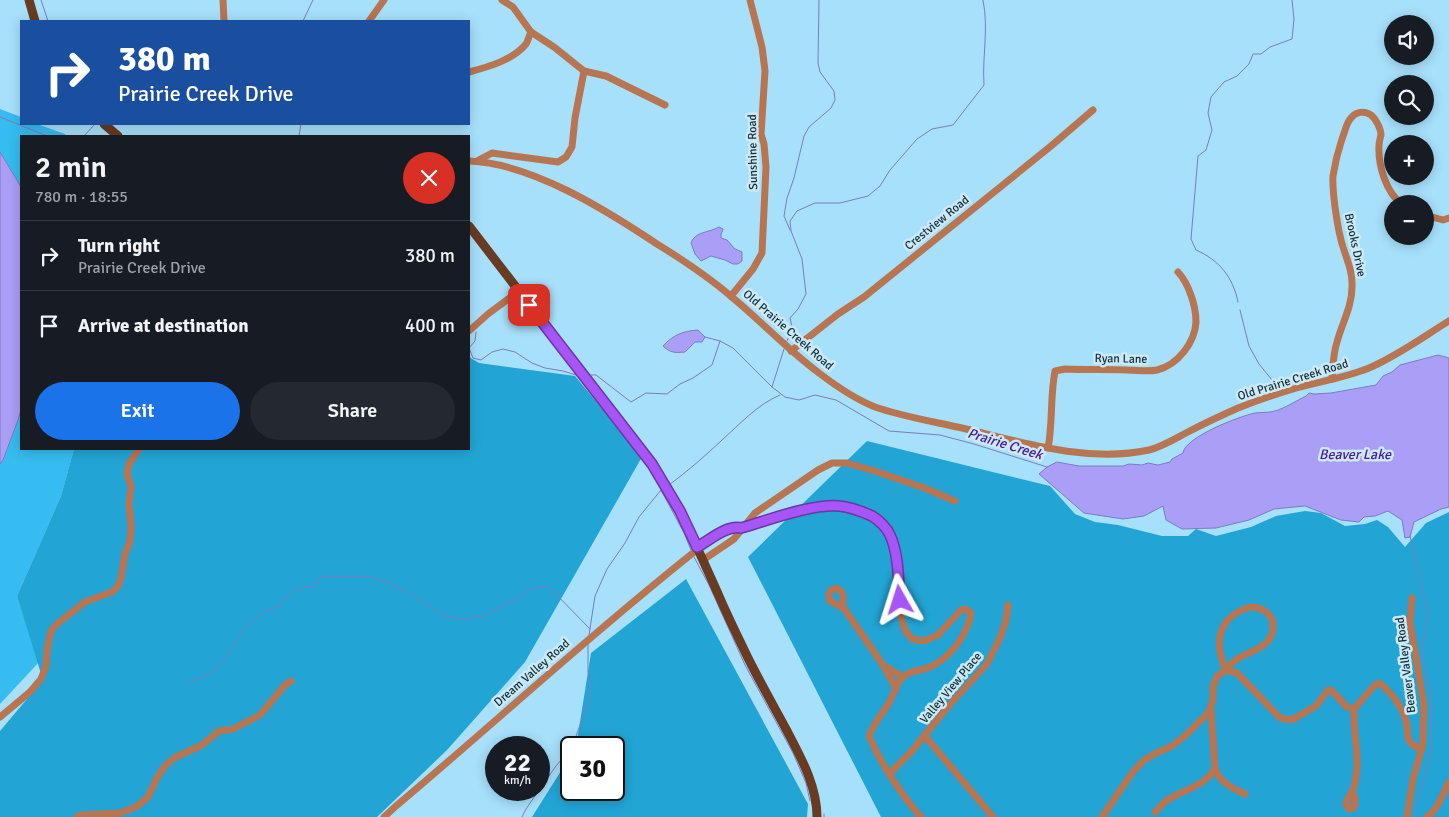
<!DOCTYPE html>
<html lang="en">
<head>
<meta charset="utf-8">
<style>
	:root { --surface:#171b24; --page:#242831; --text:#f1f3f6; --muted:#9ea1a6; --line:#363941; --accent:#1a73e8 }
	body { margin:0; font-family:Signika,sans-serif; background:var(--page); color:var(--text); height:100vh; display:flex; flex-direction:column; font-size:19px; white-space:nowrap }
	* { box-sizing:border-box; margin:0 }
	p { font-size:16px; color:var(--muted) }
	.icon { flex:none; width:28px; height:28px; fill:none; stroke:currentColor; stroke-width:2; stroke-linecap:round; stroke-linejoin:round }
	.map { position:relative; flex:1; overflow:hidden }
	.drawer { position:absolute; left:20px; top:135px; width:450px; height:315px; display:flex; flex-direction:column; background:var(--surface); border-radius:0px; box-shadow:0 2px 12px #0003 }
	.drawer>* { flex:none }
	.banner { position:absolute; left:20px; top:20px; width:450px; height:105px; border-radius:0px; box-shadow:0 2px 12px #0003; background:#1a4fa0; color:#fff; overflow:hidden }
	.buttons { position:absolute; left:1384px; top:15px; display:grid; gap:10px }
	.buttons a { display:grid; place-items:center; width:50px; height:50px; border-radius:50%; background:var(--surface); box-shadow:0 2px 12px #0003; font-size:25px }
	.speed { position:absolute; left:485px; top:736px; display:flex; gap:10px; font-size:25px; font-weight:700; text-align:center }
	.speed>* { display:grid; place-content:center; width:65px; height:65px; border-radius:50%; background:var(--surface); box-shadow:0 2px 12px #0003; line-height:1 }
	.speed small { font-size:12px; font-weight:400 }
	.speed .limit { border:2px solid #111; border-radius:8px; background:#fff; color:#111 }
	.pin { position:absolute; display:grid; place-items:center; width:42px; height:42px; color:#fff; margin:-21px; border-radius:10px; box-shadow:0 2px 8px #0006 }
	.me { position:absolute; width:55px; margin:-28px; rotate:354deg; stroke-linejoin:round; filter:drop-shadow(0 0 4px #0008) }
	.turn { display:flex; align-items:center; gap:18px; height:105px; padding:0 15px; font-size:22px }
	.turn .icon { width:65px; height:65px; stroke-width:2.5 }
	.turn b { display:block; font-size:35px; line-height:42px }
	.round { display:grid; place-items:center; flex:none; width:52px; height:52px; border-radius:26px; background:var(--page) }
	.overview { display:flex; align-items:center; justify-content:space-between; height:85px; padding:0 15px }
	h1 { font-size:30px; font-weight:600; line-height:38px }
	.button { display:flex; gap:10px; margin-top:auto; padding:10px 15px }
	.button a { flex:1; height:58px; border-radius:30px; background:var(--accent); color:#fff; font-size:20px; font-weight:600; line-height:58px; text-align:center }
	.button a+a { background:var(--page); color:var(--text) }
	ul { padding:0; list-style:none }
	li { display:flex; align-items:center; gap:15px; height:70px; padding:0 15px; border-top:1px solid var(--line) }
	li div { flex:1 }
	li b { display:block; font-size:19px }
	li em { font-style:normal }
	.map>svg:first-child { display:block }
	.green { fill:#36bcf0 }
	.forest { fill:#22a5d5 }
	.water { fill:#aa9ef6; stroke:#7c7cbe }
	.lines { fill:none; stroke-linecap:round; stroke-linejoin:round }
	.stream { stroke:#7c7cbe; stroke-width:1 }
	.minor { stroke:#b77551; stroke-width:7 }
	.major { stroke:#683b22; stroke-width:9 }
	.route-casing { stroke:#6d37a1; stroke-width:12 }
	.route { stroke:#a855f7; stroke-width:9 }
	.labels { text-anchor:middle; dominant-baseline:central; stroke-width:5; stroke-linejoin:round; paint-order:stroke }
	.street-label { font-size:12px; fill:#0f2e3b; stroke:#cde9f6 }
	.water-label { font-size:14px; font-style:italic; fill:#45199a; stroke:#cde9f6 }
</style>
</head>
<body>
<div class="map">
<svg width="1449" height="817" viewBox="0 0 1449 817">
	<rect width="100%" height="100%" fill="#a7e0fb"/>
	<path class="green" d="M0 109 21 117V124H37L65 134 66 136H21V449H74L61 496 17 596 39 662 0 704Z"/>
	<g class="forest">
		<path d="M469 357 479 363 575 376 642 457 525 662 447 750 377 817H0V731L43 680 17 596 61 496 74 449H469Z"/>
		<path d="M867 441 1050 486 1075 514 1095 522 1118 525 1162 536H1188L1196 529 1216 536 1251 527 1276 516 1305 511 1321 513 1345 526 1365 524 1377 520 1388 527 1405 547 1426 523 1449 512V817H881L748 557Z"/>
		<path d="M686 579 808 804 807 817H532L571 755V790H614V748L576 747 591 653Z"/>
	</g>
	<g class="water">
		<path d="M0 152 21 187V409L18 420 3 460 0 464Z"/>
		<path d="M719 227 723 229V230L721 234V238L727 240 735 249 742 252V261L738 264H733L725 260 711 256 701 261 695 254 691 243C695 231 709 233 719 227Z"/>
		<path d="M698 330 705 337 702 342H695L685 352C676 353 670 353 663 346 673 335 683 331 698 330Z"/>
		<path d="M1438 355 1449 358V507L1441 509 1414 522 1410 537 1405 538 1402 520 1388 511 1375 516 1364 517 1359 522 1341 520 1305 506 1274 509 1249 520 1216 528 1182 529 1166 520 1163 506 1144 516 1123 519 1084 513 1039 474 1047 467 1057 462 1079 466H1123L1129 464 1142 465 1148 463 1158 465 1170 462 1172 459 1183 453C1185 437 1240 416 1255 413 1262 412 1268 413 1275 411 1285 408 1296 401 1306 396L1309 393 1314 394 1331 393 1376 385 1383 376 1392 372 1400 365Z"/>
	</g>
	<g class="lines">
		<g class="stream">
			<path d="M41 0 48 21"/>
			<path d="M303 21 313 0"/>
			<path d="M0 117 47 136"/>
			<path d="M84 136 95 124"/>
			<path d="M299 136 301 124"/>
			<path d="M790 230 784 216 787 198 794 178 804 136 809 127 831 108 835 100 834 91 820 72 818 63 819 0"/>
			<path d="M1238 302C1233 277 1219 260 1196 250L1191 239 1198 156 1206 150 1212 130 1208 113 1211 97 1224 82 1237 76 1249 64 1253 54H1261L1270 47 1292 39 1294 19 1292 0"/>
			<path d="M1240 310 1249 346 1259 364 1277 386 1306 382"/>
			<path d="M705 337 720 341"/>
			<path d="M787 341 792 327 790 318 798 309 806 294 802 259 791 231 790 221 797 211 815 203H840L868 196 880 186 890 170 917 139 932 129 953 125 984 85C982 56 989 29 983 0"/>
			<path d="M469 348 473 358 481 360 492 352 503 349 515 352 532 363 545 368 563 371 576 375"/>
			<path d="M469 348 475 341 476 332"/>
			<path d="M590 375H596L631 402 646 393 667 394 680 384 693 378 712 365 720 341 733 348 772 387 785 397 799 400 815 395 836 400 889 431 940 435 974 444 1047 467"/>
			<path d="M772 387 784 349"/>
			<path d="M669 485C688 471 705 456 722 440 740 424 758 404 780 395"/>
			<path d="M1410 536 1419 576 1428 610 1422 653 1432 702 1430 760 1413 817"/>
			<path d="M694 557 709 585 745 665 793 753 806 783 810 801"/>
			<path d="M589 635 595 596 607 569 625 543 639 517 661 490 684 533 691 550"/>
			<path d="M187 683C195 680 205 677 212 672 225 663 231 647 240 635 249 621 264 610 280 606 291 588 295 589 315 586L320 577H369L387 582 410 594 446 617 464 619 484 616 519 597 529 590 538 586 550 588 590 629"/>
			<path d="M572 748 588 702 591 686 588 672V644"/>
			<path d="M539 790 556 766 571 748"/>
			<path d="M824 814V817"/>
			<path d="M522 817 526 809 539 790"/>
		</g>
		<g class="minor">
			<path d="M223 0 224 21"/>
			<path d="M502 0 513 7 531 32 554 47 584 71 606 76 665 105"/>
			<path d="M369 21 384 0"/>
			<path d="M469 72C488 67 513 60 526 44 528 41 529 36 531 32"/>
			<path d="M469 161C531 163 606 210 657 244 683 260 709 277 733 298 762 322 788 350 819 373 836 386 855 399 875 407 904 417 936 422 966 429 1025 443 1088 463 1149 450 1161 447 1173 440 1184 434 1201 425 1220 416 1238 408 1258 400 1279 393 1300 387 1323 381 1347 377 1369 368 1397 356 1423 337 1449 321"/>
			<path d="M477 161 492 153 558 162 566 157 572 147 575 118 584 71"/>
			<path d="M1425 215 1443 220 1449 218"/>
			<path d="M731 296 753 269 762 253 766 167 764 144 761 134 765 71 762 47 750 0"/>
			<path d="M469 331 488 314 519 291"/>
			<path d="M791 351 838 314 864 297 1051 146 1093 110"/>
			<path d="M1332 379C1333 367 1333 354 1337 342 1342 323 1352 307 1352 287 1353 270 1345 256 1341 240 1337 224 1332 191 1333 176 1335 163 1338 151 1342 139 1345 132 1346 123 1351 118 1355 112 1364 110 1371 115 1376 119 1381 129 1381 135 1380 139 1379 142 1379 146 1378 165 1386 193 1402 204"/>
			<path d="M1048 448C1053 423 1050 396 1055 371L1065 369C1086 370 1106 369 1127 370 1137 370 1147 372 1157 370 1178 365 1195 342 1196 322 1196 306 1189 284 1178 272"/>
			<path d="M697 547C710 540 726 525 741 528 780 516 849 489 882 524 884 527 888 530 890 533 897 546 896 563 898 577 899 592 899 616 905 630 907 633 910 636 912 639L924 641 938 635 961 610 966 609 971 613C967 636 950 658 930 667 921 671 912 670 904 676 895 683 894 697 887 706 880 717 874 723 869 736 880 762 902 796 921 817"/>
			<path d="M703 560 734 539 755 513 818 470 832 463H847L878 472 927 489 955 501"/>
			<path d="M843 607 839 606 829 600V594L831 590 836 588 841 591 843 596V607L883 665 903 677"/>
			<path d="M1250 607C1258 607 1265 609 1270 616 1273 620 1273 622 1273 627 1273 647 1250 651 1237 659 1233 662 1229 666 1226 670 1213 642 1218 617 1250 607Z"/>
			<path d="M883 665 896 688"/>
			<path d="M1354 709 1374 686 1379 683C1390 691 1401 705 1405 718 1411 732 1401 743 1422 749"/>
			<path d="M0 717 30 692 41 679 46 666 47 650 51 631 58 623 85 602 112 592 118 586 121 578 125 554 130 541 131 527 129 504 131 486 127 474 129 464 139 449"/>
			<path d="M925 736 993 817"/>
			<path d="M1215 768C1219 782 1232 788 1245 794"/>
			<path d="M890 773 911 752 951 703 987 664 1000 638 1006 620 1008 605"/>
			<path d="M1352 792 1355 797V805L1353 808 1349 809 1346 805C1346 798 1352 794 1354 787 1356 781 1356 774 1357 768 1358 748 1353 729 1354 709"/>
			<path d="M1155 812C1159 809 1162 804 1166 801 1182 790 1206 786 1215 768L1211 709"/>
			<path d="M77 817 81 815 120 813 136 807 148 797 158 776 165 766 174 758 202 745 219 731 233 729 260 715 285 685 291 681"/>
			<path d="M384 817 396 806C497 721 594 631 698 549"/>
			<path d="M1102 817 1132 773 1143 761 1156 753 1172 746 1186 735 1208 713 1213 700V687L1217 676 1226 670 1237 673 1280 718 1292 720 1302 714 1316 706 1328 690H1331L1347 707 1354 709"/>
			<path d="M1407 817 1413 779 1423 744 1424 705 1410 622 1412 598"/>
			<path d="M1427 817C1438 810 1443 793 1449 782"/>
		</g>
		<g class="major">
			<path d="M29 0 35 21"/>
			<path d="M104 124 118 136"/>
			<path d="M469 226 645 455C677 499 697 547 719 596 728 617 738 637 748 658 760 682 773 705 786 729 800 756 817 785 817 817"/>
		</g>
	</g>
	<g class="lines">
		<g class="route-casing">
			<path id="route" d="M529 305 652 464 680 511 697 547C710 540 726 525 741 528 769 520 810 504 839 506 851 507 861 511 872 516 879 520 887 528 890 535 899 555 898 579 900 600"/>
		</g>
		<use href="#route" class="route"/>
	</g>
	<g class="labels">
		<g class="street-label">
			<text transform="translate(753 152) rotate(-91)">Sunshine Road</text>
			<text transform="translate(937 223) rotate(-39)">Crestview Road</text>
			<text transform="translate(1355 245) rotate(78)">Brooks Drive</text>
			<text transform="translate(788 330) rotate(41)">Old Prairie Creek Road</text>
			<text transform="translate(1121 359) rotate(1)">Ryan Lane</text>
			<text transform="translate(1293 380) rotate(-17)">Old Prairie Creek Road</text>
			<text transform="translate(1406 665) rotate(-97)">Beaver Valley Road</text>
			<text transform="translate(532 673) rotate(-41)">Dream Valley Road</text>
			<text transform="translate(951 688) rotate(-50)">Valley View Place</text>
		</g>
		<g class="water-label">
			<text transform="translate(1005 444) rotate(17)">Prairie Creek</text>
			<text x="1355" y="454">Beaver Lake</text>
		</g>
	</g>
</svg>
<div class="buttons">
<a><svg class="icon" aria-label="sound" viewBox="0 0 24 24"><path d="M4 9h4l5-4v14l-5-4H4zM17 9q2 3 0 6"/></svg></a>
<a><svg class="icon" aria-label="search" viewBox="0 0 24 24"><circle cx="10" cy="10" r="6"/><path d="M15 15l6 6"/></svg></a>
<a>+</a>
<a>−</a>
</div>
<div class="speed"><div>22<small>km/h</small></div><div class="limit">30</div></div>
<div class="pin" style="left:529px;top:305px;background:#d93025"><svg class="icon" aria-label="arrive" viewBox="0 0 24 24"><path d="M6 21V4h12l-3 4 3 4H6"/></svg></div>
<svg class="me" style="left:900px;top:600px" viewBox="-20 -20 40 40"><path d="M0-17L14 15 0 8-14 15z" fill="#a855f7" stroke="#fff" stroke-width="4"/></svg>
<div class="banner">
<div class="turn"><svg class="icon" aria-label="right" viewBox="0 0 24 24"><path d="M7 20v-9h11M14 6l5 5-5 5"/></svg><div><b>380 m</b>Prairie Creek Drive</div></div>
</div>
<section class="drawer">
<div class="overview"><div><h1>2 min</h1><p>780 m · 18:55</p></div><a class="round" style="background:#d93025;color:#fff"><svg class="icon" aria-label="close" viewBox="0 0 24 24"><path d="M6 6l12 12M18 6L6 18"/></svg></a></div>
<ul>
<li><svg class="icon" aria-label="right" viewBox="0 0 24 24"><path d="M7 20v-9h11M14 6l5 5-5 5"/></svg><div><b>Turn right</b><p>Prairie Creek Drive</p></div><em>380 m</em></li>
<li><svg class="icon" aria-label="arrive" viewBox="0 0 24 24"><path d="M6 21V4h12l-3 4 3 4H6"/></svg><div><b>Arrive at destination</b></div><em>400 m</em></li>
</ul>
<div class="button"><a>Exit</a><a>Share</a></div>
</section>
</div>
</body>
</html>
